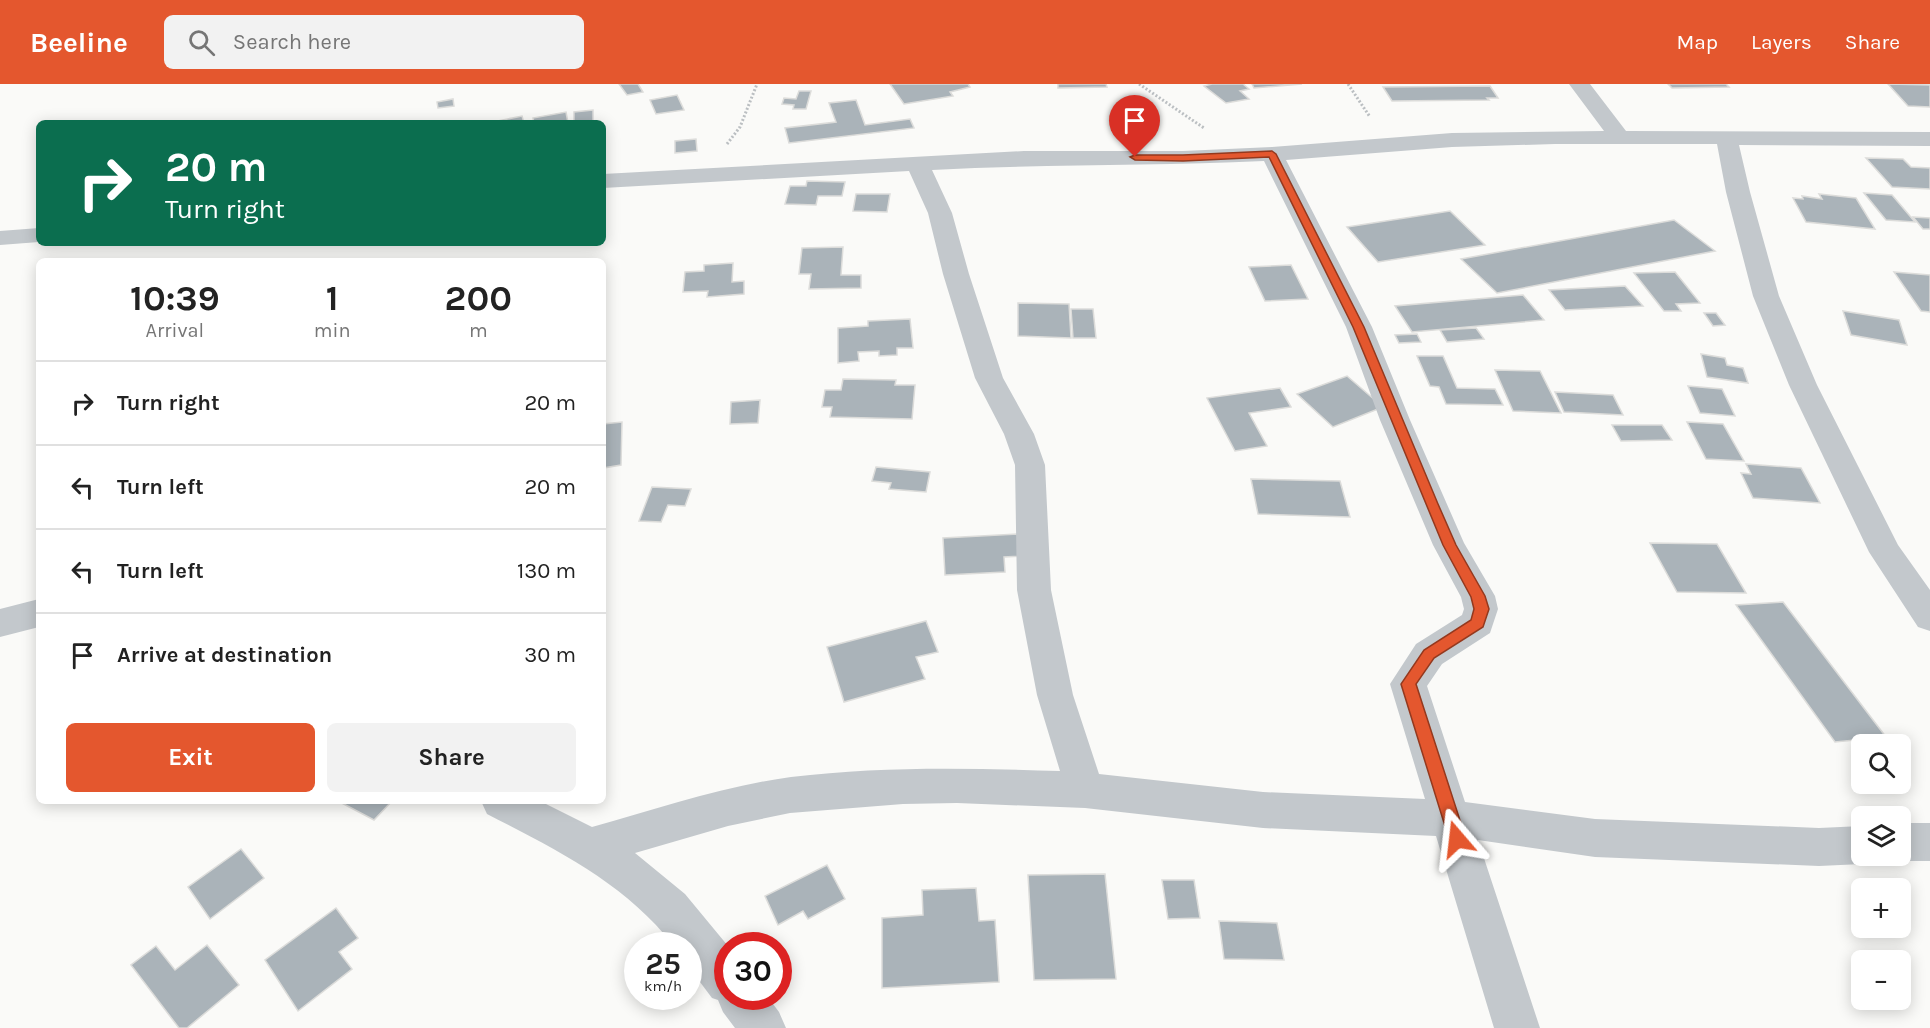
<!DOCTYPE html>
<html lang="en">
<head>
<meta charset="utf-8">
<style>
	:root { --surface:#fff; --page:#f2f2f2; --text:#222; --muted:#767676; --line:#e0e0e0; --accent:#e4572e }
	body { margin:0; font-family:Karla,sans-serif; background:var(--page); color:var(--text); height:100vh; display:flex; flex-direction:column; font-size:22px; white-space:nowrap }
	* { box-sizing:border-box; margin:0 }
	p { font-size:20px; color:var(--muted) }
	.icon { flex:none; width:33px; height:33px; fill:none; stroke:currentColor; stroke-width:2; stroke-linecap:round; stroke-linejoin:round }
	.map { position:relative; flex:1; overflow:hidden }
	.panel { position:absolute; left:36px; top:174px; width:570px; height:546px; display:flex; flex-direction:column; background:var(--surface); border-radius:9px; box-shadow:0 3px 15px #0003 }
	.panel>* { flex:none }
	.hud { position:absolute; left:36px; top:36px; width:570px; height:126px; border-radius:9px; box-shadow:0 3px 15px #0003; background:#0b6e4f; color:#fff; overflow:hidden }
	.controls { position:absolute; left:1851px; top:650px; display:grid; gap:12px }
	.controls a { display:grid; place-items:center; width:60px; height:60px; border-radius:9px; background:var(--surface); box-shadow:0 3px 15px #0003; font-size:30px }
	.speed { position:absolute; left:624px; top:848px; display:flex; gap:12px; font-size:30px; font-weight:700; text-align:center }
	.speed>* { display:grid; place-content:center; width:78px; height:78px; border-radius:50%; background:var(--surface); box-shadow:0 3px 15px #0003; line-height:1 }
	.speed small { font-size:15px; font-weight:400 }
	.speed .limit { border:9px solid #d22; background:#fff; color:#111 }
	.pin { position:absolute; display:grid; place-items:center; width:51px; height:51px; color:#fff; margin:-62px -26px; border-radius:50% 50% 50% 0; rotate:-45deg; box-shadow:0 0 6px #0007 }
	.pin .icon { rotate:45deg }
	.me { position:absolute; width:66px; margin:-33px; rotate:343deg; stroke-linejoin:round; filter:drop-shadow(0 0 4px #0008) }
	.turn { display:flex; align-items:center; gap:21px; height:126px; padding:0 30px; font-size:27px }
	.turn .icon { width:78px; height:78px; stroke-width:2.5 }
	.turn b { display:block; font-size:42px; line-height:51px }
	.eta { display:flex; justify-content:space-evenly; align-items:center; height:102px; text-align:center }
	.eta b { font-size:36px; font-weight:700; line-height:42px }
	.button { display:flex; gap:12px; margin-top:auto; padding:12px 30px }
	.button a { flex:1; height:69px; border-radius:9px; background:var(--accent); color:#fff; font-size:24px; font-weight:700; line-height:69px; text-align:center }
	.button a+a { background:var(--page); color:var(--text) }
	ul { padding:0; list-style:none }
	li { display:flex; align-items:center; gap:18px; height:84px; padding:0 30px; border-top:2px solid var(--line) }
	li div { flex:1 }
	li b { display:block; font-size:22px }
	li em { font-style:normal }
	header { display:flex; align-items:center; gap:36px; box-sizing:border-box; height:84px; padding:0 30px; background:var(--accent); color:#fff }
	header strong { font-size:28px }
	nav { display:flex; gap:33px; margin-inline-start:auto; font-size:21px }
	.search { width:420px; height:54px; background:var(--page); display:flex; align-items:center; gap:15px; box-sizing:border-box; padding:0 21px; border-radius:9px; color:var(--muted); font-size:22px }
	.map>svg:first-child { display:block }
	.building { fill:#aab3b9; stroke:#dcdcda; stroke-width:1.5 }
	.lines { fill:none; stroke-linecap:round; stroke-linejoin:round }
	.path { stroke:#bbbfc2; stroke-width:3; stroke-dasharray:2 2; stroke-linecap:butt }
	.minor { fill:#c3c8cc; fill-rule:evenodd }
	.route { fill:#e4572e; stroke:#94391e; stroke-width:1.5 }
</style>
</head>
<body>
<header>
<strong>Beeline</strong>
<div class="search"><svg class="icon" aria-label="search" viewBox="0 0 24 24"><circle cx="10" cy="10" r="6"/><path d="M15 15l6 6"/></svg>Search here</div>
<nav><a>Map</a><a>Layers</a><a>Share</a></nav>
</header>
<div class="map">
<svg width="1930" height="944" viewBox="0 0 1930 944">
	<rect width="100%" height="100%" fill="#fafaf8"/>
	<g class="building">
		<path d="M619 0H638L643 8 627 11Z"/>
		<path d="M890 0H968L970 3 950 8 953 12 904 20Z"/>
		<path d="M1058 0H1106L1107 3 1058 4Z"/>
		<path d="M1212 0H1243L1249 5 1240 7 1249 15 1226 19 1204 2Z"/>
		<path d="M1252 0H1302L1254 4Z"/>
		<path d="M1668 0H1726L1729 3 1672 4Z"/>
		<path d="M1888 0 1930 1V23L1908 22Z"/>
		<path d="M1490 2 1498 14H1487L1489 16 1392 17 1383 3Z"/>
		<path d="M799 7H811L806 25H793L794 21 782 20 784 14 796 15Z"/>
		<path d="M677 11 684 26 656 30 650 16Z"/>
		<path d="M453 15 454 22 438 24 437 18Z"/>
		<path d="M856 16 865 41 910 35 914 44 789 59 785 44 836 38 829 19Z"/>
		<path d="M593 26V38L574 39V28Z"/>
		<path d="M566 28 568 39H534L533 34Z"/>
		<path d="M522 32 524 39H488Z"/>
		<path d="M696 55 697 67 675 69V57Z"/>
		<path d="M1866 74 1903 75 1911 83 1930 84V105L1892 103Z"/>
		<path d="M807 97 845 98 842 112H818L816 121 785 120 790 102H806Z"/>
		<path d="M1864 109 1892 111 1915 138 1886 136Z"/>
		<path d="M856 110H890L887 128 853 127Z"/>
		<path d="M1819 110 1856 114 1875 145 1806 138 1793 114 1803 115 1802 112 1822 115Z"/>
		<path d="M1450 127 1485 161 1378 178 1347 143Z"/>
		<path d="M1913 133 1930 134V145H1923Z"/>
		<path d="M1674 136 1715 167 1497 209 1461 175Z"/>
		<path d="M843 163 841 191H861V204L809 205 811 190H799L802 164Z"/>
		<path d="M733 179 732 198 744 197V210L707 213 708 207 683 208 685 188 704 187V181Z"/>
		<path d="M1291 181 1308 215 1265 217 1249 183Z"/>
		<path d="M1675 188 1700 219 1676 220 1681 227H1664L1634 189Z"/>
		<path d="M1894 188 1930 191V228L1921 227Z"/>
		<path d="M1625 202 1643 222 1565 226 1549 206Z"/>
		<path d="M1523 211 1544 236 1412 248 1395 222Z"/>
		<path d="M1018 219 1069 220 1071 254 1018 252Z"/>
		<path d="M1071 225H1093L1096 254H1073Z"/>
		<path d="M1843 227 1899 236 1907 261 1851 251Z"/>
		<path d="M1704 229H1716L1725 241 1713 242Z"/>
		<path d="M910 235 913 264H897V271L879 272V267L858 268 859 277 838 279V244L868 242V237Z"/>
		<path d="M1476 244 1484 255 1447 258 1440 246Z"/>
		<path d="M1417 250 1421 258 1399 259 1395 251Z"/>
		<path d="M1701 270 1725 274 1727 281 1743 284 1748 299 1707 293Z"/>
		<path d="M1417 272H1443L1457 304 1495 305 1503 321 1446 320 1439 303 1430 302Z"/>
		<path d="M1495 286 1540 287 1561 329 1513 327Z"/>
		<path d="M1347 292 1383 323 1333 343 1297 310Z"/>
		<path d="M843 295 896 296 895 301H915L912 335 830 333 832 323H822L825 306H841Z"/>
		<path d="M1688 302 1722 305 1735 332 1700 329Z"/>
		<path d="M1280 304 1291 323 1249 329 1267 362 1235 367 1207 314Z"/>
		<path d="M1555 308 1613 311 1623 331 1564 328Z"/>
		<path d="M760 316 758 339 730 340 731 318Z"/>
		<path d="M622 338 621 381 603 384V340Z"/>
		<path d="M1687 338 1723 340 1744 377 1706 375Z"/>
		<path d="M1612 341H1662L1672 356 1621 357Z"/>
		<path d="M1746 380 1801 384 1820 419 1753 414 1741 389 1751 390Z"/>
		<path d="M876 383 930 388 926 408 889 405 891 399 872 397Z"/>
		<path d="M1251 395 1340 397 1350 433 1258 430Z"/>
		<path d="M652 403 691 405 685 422 668 421 661 438 639 437Z"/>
		<path d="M1018 450 1021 472 1004 473 1005 488 945 491 943 454Z"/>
		<path d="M1650 459 1717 460 1746 509 1677 508Z"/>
		<path d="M1783 518 1886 653 1835 658 1736 521Z"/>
		<path d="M926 537 938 568 916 573 925 595 844 618 827 563Z"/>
		<path d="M338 717H392L374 736Z"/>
		<path d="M241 765 264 794 210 835 188 803Z"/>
		<path d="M827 781 845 815 808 835 803 827 778 841 765 812Z"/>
		<path d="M1105 790 1116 895 1034 896 1028 791Z"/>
		<path d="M1162 796H1194L1200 834 1168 835Z"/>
		<path d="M976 804 979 837 995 836 999 898 882 904V834L923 831 922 806Z"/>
		<path d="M336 824 358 854 339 868 352 885 298 927 265 876Z"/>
		<path d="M1219 837 1277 839 1284 876 1224 875Z"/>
		<path d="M207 861 239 901 187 944H179L131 881 156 862 175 886Z"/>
	</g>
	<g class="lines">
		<g class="path">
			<path d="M1139 0 1204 44"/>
			<path d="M1348 0 1370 33"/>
			<path d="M727 60 740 43 757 0"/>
		</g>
		<g class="minor">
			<path d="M1569 0H1590L1626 47 1930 48V62L1739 61 1750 108 1779 212 1817 301 1898 461 1930 506V547L1918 543 1869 468 1789 301 1753 212 1726 108 1717 60H1555L1452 63 1286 76 1372 243 1410 336 1464 459 1495 512 1498 525 1490 549 1442 580 1427 602 1465 718 1595 735 1819 744 1862 742V771H1878L1876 774 1862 780 1819 782 1595 773 1478 756 1540 944H1494L1436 752 1263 744 1085 724 957 719 903 720 790 729 728 742 635 769 685 810 728 862V912H767L779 928 786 944H735L723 928 718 916 712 914 688 882V861H673C625 799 555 765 487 730L481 717H540L592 743C657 725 724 702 791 693 880 682 970 684 1060 687L1037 611 1017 506 1015 381 1004 350 975 294 943 190 928 129 909 87 603 104V90L1024 67H1183L1272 63 1452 49 1604 47ZM1264 77 1346 243 1380 336 1433 461 1461 513 1464 525 1462 531 1416 560 1390 600 1425 715 1263 708 1099 690 1073 611 1051 506 1045 381 1034 350 1003 294 969 190 952 129 932 86C1042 80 1153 82 1264 77Z"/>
			<path d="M39 144V158L0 161V147Z"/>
			<path d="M39 515V543L0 553V525Z"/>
			<path d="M1900 739H1930V777H1900L1886 771H1900Z"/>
		</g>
	</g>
	<path class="route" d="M1272 67 1276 70 1364 243 1438 420 1456 461 1485 512 1489 525 1483 543 1434 574 1416 600 1466 755 1463 761 1457 763 1451 761 1449 755 1401 600 1424 566 1471 536 1474 525 1471 513 1443 461 1353 243 1269 73 1183 77 1135 76 1130 73 1135 71H1183Z"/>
</svg>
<div class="controls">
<a><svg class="icon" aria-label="search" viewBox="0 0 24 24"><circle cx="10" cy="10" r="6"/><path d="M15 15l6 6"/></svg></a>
<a><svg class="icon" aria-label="layers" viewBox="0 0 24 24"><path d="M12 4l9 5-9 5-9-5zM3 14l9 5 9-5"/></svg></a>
<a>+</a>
<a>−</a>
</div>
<div class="speed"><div>25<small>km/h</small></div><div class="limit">30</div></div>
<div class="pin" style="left:1135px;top:73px;background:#d93025"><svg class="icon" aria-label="arrive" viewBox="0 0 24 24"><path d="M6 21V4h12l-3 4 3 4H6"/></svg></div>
<svg class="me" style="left:1457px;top:755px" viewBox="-20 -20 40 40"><path d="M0-17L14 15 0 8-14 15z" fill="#e4572e" stroke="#fff" stroke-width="4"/></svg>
<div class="hud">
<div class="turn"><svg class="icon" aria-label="right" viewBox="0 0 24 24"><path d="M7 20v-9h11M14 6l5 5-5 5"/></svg><div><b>20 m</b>Turn right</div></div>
</div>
<section class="panel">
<div class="eta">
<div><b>10:39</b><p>Arrival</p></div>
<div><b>1</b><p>min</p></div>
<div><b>200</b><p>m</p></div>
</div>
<ul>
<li><svg class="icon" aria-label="right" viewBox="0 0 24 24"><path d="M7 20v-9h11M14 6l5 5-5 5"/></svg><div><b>Turn right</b></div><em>20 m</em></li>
<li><svg class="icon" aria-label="left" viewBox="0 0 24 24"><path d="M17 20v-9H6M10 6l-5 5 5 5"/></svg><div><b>Turn left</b></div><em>20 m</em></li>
<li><svg class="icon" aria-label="left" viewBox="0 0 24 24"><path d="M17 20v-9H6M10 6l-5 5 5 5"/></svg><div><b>Turn left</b></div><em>130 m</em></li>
<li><svg class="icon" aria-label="arrive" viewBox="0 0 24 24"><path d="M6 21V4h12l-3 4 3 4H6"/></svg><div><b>Arrive at destination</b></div><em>30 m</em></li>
</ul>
<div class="button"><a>Exit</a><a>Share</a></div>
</section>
</div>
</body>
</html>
